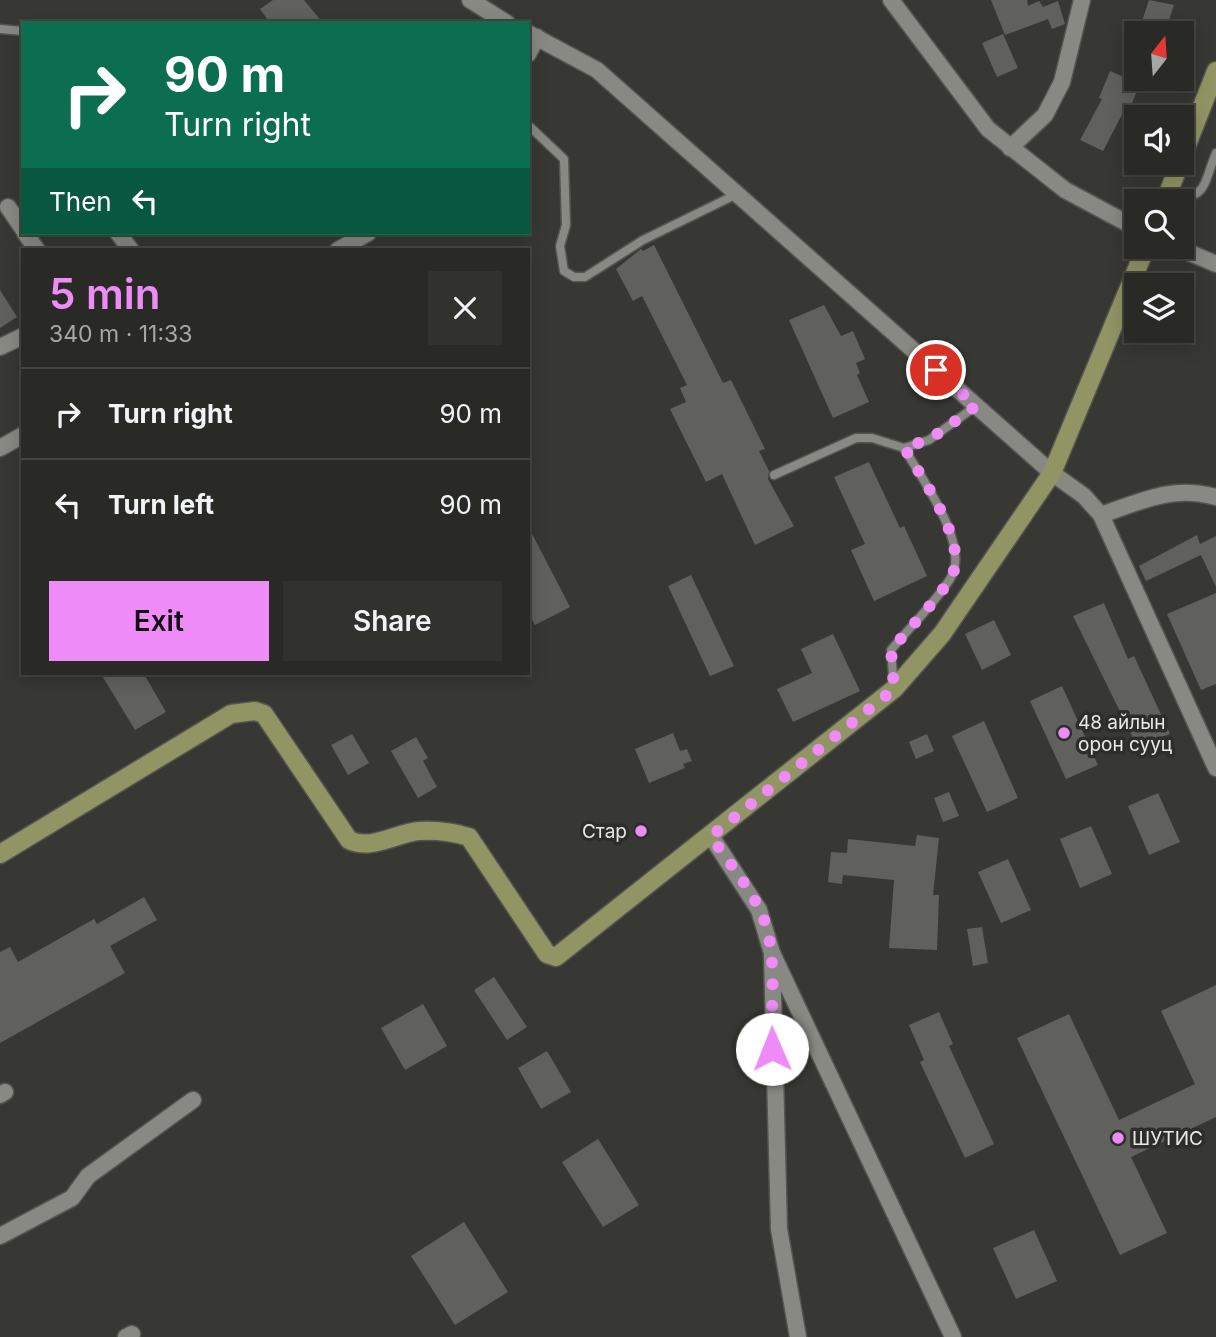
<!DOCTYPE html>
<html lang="en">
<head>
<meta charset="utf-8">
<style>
	:root { --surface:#292a26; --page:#31322e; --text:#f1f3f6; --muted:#a5a7a7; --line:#454643; --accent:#ee8bf7 }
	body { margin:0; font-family:Inter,sans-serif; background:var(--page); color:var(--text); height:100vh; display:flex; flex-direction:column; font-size:26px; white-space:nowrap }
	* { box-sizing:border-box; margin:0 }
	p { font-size:23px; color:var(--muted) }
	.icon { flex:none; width:38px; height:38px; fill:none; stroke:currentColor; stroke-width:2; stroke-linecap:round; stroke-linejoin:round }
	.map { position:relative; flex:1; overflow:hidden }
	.sheet { position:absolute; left:21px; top:248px; width:509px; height:427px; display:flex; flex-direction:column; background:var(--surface); border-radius:0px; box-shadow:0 4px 18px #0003,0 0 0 2px var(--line) }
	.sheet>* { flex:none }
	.top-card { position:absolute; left:21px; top:21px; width:509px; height:214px; border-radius:0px; box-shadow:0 4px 18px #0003,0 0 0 2px var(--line); background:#0b6e4f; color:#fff; overflow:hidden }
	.needle { width:46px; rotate:17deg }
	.fabs { position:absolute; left:1124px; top:21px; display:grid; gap:14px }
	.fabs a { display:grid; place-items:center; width:70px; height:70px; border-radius:0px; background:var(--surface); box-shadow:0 4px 18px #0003,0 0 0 2px var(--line); font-size:35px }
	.pin { position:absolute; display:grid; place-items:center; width:60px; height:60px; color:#fff; margin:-30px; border:4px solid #fff; border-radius:50%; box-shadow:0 2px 7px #0007 }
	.me { position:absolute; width:77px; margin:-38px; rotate:359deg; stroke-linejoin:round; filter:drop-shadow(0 0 5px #0008) }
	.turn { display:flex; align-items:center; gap:24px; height:147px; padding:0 28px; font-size:32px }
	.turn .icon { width:91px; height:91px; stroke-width:2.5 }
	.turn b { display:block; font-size:49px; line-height:60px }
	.then { display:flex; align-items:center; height:66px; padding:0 28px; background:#0003; gap:14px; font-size:26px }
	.round { display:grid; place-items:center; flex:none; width:74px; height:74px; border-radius:0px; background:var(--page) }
	.head { display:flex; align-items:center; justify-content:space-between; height:119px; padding:0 28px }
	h1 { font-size:42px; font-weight:600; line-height:52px; color:var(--accent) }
	.primary-button { display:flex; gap:14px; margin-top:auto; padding:14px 28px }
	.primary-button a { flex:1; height:80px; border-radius:0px; background:var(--accent); color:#111; font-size:28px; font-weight:600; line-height:80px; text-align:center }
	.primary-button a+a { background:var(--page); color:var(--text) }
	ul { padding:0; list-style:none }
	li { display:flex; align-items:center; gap:21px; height:91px; padding:0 28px; border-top:2px solid var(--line) }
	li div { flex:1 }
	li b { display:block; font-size:26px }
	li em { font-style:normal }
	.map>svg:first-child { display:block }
	.building { fill:#60615c }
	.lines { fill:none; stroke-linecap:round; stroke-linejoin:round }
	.lane-casing { stroke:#545450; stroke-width:11 }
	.street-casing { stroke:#545450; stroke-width:19 }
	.secondary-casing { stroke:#545450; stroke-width:21 }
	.lane { stroke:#888983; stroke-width:8 }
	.street { stroke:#888983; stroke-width:16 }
	.secondary { stroke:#919564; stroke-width:18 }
	.route { stroke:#ee8bf7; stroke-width:12; stroke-dasharray:0 21.6 }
	.poi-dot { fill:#ee8bf7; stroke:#2d2e29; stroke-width:2.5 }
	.labels { text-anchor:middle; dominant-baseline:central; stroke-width:7; stroke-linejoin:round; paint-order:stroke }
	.poi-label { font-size:19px; fill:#e9e9e6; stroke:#2d2e29; text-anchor:start }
</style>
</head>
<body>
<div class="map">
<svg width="1216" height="1337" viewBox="0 0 1216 1337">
	<rect width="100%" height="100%" fill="#373833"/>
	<g class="building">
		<path d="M273 0H304L323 23H270L260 9Z"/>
		<path d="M991 0H1027L1028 6 1039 1 1043 7 1058 1 1065 24 1052 29 1048 19 1005 35Z"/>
		<path d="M1149 0 1174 5 1165 32 1141 24Z"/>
		<path d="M1003 34 1018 68 997 77 982 43Z"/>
		<path d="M1110 71 1140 84 1129 110 1125 109 1103 151 1080 140 1102 99 1099 98Z"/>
		<path d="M654 245 723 383 731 380 765 449 759 451 769 471 768 479 794 526 755 545 722 474 706 482 670 409 686 402 680 388 687 385 642 296 633 301 616 269 641 249 643 251Z"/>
		<path d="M0 290 17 317 0 328Z"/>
		<path d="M824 305 841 336 853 331 865 359 856 363 860 373 857 375 869 402 833 418 789 320Z"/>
		<path d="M869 462 900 528 904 526 927 576 874 601 851 550 865 544 834 477Z"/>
		<path d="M528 526 570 607 535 625 528 612Z"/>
		<path d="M1197 535 1200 544 1216 536V587L1201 555 1146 581 1139 566Z"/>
		<path d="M691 575 734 666 710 676 668 586Z"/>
		<path d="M1216 593V684L1201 690 1167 614Z"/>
		<path d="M1104 603 1128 659 1134 656 1170 734 1137 746 1073 616Z"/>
		<path d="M994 620 1011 655 982 670 965 634Z"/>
		<path d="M833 634 860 691 793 722 777 689 812 673 801 649Z"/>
		<path d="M101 674H144L166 712 135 730Z"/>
		<path d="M1062 686 1098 765 1066 779 1030 701Z"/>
		<path d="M984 721 1018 798 987 812 952 736Z"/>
		<path d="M673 733 680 751 687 749 692 761 683 764 685 768 649 783 635 749Z"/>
		<path d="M352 734 369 763 348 775 331 745Z"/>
		<path d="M927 734 934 751 916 759 909 742Z"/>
		<path d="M416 737 428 758 423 761 437 787 418 798 391 751Z"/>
		<path d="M949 792 959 816 943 822 934 798Z"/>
		<path d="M1158 793 1180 842 1149 855 1128 806Z"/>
		<path d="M1091 826 1112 874 1080 888 1060 839Z"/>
		<path d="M917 835 939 838 933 895H939L937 950 889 948 894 880 843 875 842 884 828 882 831 852 847 853 848 839 915 846Z"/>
		<path d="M1008 859 1031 910 1001 923 978 872Z"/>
		<path d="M144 897 157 920 110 946 125 973 0 1043V952L10 947 18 962 94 919 97 924Z"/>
		<path d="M982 927 988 963 973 966 967 929Z"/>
		<path d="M494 977 527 1027 507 1040 474 990Z"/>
		<path d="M1216 985V1117L1131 1157 1167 1233 1120 1255 1017 1038 1069 1014 1119 1120 1195 1084 1161 1011Z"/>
		<path d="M423 1004 447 1046 405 1070 381 1028Z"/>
		<path d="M939 1012 953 1044 949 1046 994 1144 965 1158 920 1062 924 1060 909 1025Z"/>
		<path d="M547 1051 571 1092 541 1109 518 1068Z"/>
		<path d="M598 1139 639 1205 603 1227 562 1162Z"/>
		<path d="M464 1222 508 1292 455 1325 411 1256Z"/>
		<path d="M1034 1230 1057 1281 1016 1299 993 1248Z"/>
	</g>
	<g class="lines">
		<g class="lane-casing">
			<g id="lane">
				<path d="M0 29 23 31"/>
				<path d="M528 125 564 159 566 225 560 246 564 271 574 277H585L643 240 737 194"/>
				<path d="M1167 198C1208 199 1202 187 1216 153"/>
				<path d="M774 475 856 438H872L904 448 929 440 976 406"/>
				<path d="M894 688 891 650C910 627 934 604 950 579 972 546 921 478 904 448"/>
			</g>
		</g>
		<g class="street-casing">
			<g id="street">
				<path d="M470 0 507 23"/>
				<path d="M891 0 988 129 1065 190 1136 228"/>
				<path d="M528 33 597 70 1052 473 1084 496 1101 515 1216 768"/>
				<path d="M528 54 537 37"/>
				<path d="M1010 148 1045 115 1062 82 1082 0"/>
				<path d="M8 207 23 229"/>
				<path d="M25 233 37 250"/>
				<path d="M118 233 131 250"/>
				<path d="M1176 247 1216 264"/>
				<path d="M338 250 368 233"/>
				<path d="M0 347 23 336"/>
				<path d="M0 448 23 435"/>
				<path d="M1101 515C1142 501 1172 485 1216 497"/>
				<path d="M711 836 759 910 772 953 953 1337"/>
				<path d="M772 956 779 1229 798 1337"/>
				<path d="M0 1095 5 1092"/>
				<path d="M0 1236 72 1198 88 1176 193 1100"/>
				<path d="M126 1337 132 1334"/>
			</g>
		</g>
		<g class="secondary-casing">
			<g id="secondary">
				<path d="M1181 160 1216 71"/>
				<path d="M1165 201 1180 163"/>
				<path d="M0 854 231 714 255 711 264 714 349 840C371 851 396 833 419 831 436 830 453 832 469 837L547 954 556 957 894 689 942 634 1052 473 1146 247"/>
			</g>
		</g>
		<use href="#lane" class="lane"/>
		<use href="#street" class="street"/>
		<use href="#secondary" class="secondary"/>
	</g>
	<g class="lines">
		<path class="route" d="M772 1049C770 1010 777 968 767 929 758 896 730 865 711 836L894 689 891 650C910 627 934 604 950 579 972 546 921 478 904 447L929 440 976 406 936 370"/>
	</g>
	<g class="poi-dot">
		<circle cx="1064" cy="733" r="7"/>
		<circle cx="641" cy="831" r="7"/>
		<circle cx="1118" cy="1138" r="7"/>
	</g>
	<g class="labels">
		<g class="poi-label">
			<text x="1078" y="722">48 айлын<tspan x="1078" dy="22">орон сууц</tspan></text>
			<text x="627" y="831" text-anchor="end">Стар</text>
			<text x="1132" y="1138">ШУТИС</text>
		</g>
	</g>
</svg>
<div class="fabs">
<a><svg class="needle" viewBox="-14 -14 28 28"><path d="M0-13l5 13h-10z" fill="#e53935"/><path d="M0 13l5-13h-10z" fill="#a5a7a7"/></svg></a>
<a><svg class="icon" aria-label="sound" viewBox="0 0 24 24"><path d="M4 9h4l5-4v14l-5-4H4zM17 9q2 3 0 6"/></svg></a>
<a><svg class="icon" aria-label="search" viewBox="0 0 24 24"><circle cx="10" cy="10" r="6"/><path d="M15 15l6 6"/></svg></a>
<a><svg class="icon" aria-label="layers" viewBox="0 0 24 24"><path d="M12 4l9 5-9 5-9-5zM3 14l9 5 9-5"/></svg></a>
</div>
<div class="pin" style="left:936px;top:370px;background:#d93025"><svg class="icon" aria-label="arrive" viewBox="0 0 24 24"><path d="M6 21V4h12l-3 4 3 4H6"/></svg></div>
<svg class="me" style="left:772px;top:1049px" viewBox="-20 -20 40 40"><circle r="19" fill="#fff"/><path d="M0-13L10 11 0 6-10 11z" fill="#ee8bf7"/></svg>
<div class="top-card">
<div class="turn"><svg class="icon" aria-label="right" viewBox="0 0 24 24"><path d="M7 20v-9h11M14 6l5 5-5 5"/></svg><div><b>90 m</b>Turn right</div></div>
<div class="then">Then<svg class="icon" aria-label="left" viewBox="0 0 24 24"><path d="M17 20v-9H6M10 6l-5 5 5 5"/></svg></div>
</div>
<section class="sheet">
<div class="head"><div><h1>5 min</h1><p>340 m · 11:33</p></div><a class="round"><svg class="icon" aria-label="close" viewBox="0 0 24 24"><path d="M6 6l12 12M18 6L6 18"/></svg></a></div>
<ul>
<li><svg class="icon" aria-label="right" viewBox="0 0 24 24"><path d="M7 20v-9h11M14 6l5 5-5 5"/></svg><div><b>Turn right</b></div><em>90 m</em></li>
<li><svg class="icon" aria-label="left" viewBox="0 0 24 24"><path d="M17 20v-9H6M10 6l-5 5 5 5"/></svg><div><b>Turn left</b></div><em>90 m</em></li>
</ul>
<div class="primary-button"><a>Exit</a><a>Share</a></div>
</section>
</div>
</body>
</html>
